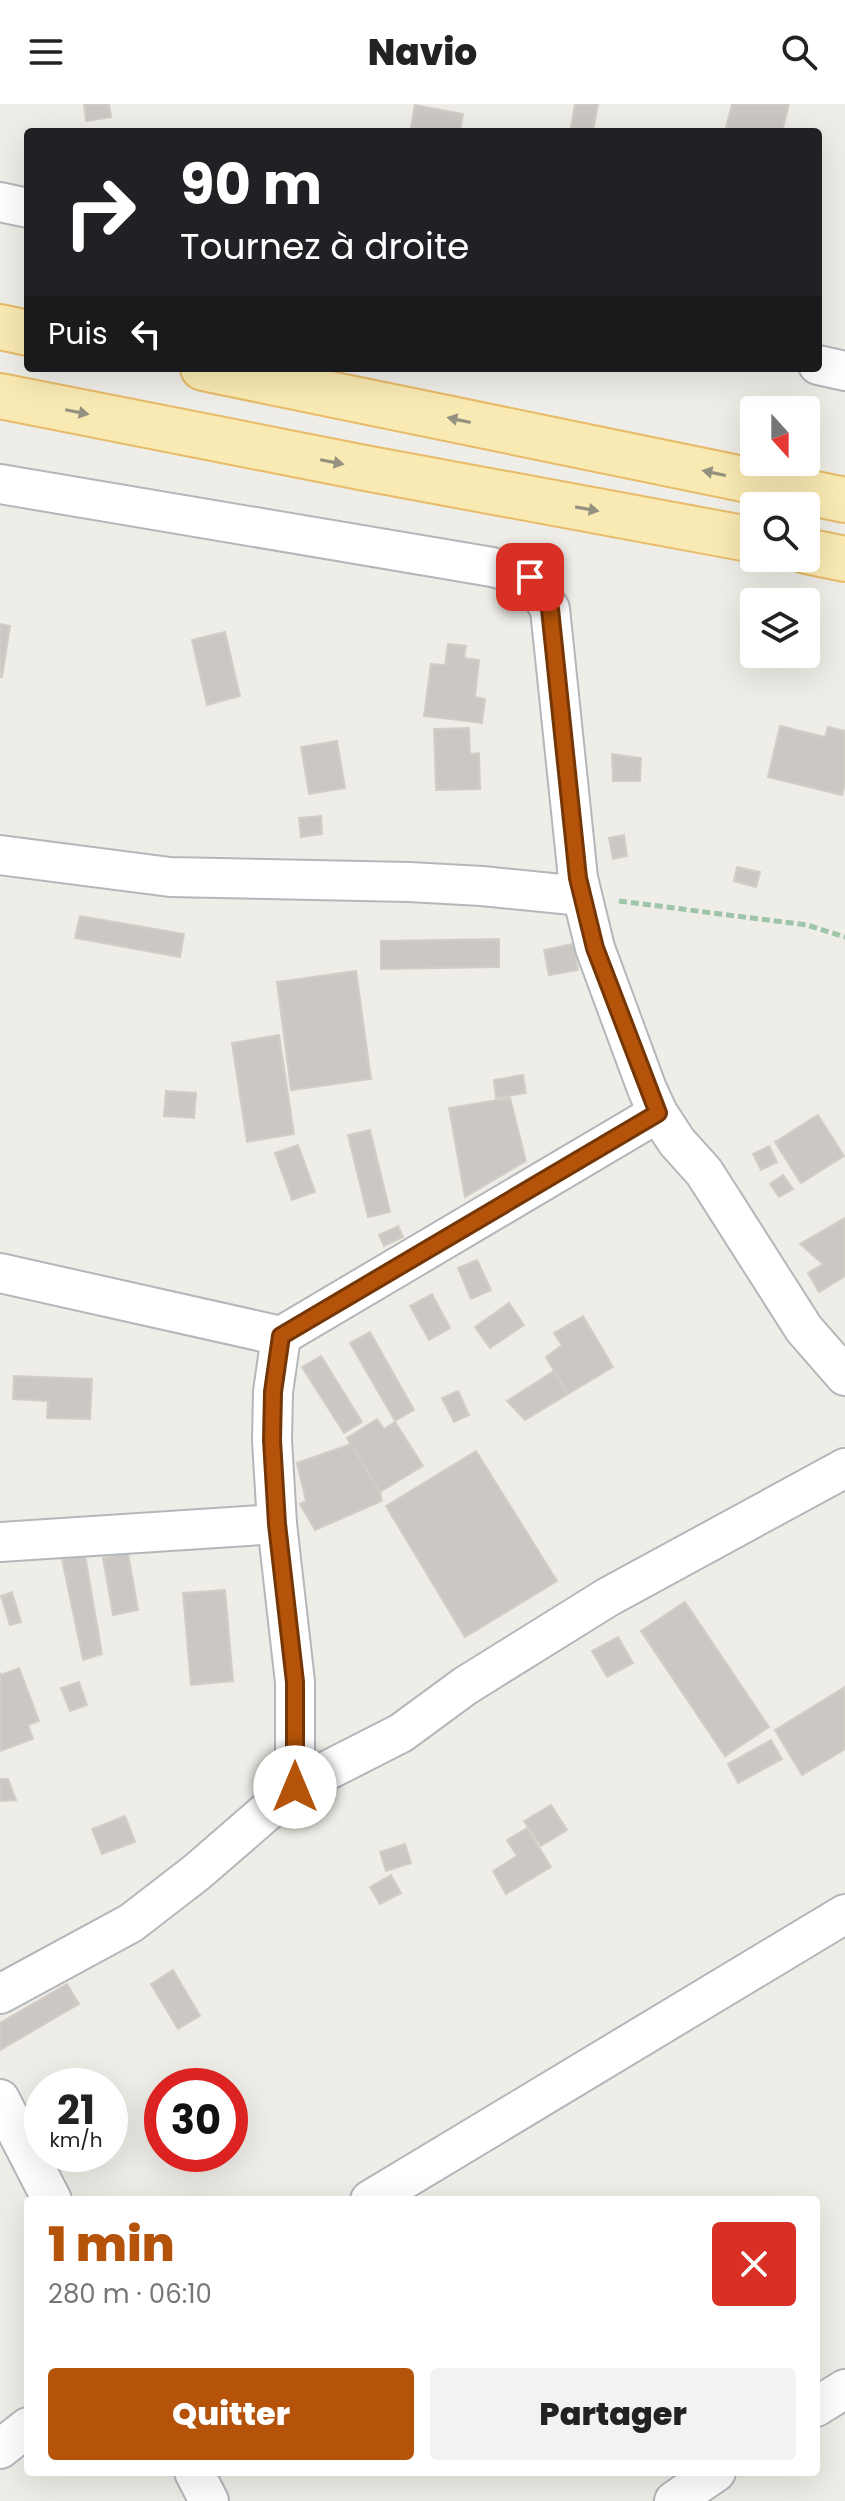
<!DOCTYPE html>
<html lang="fr">
<head>
<meta charset="utf-8">
<style>
	:root { --surface:#fff; --page:#f2f2f2; --text:#222; --muted:#767676; --accent:#b45309 }
	body { margin:0; font-family:Poppins,sans-serif; background:var(--page); color:var(--text); height:100vh; display:flex; flex-direction:column; font-size:30px; white-space:nowrap }
	* { box-sizing:border-box; margin:0 }
	p { font-size:26px; color:var(--muted) }
	.icon { flex:none; width:44px; height:44px; fill:none; stroke:currentColor; stroke-width:2; stroke-linecap:round; stroke-linejoin:round }
	.map { position:relative; flex:1; overflow:hidden }
	.sheet { position:absolute; left:24px; top:2092px; width:796px; height:280px; display:flex; flex-direction:column; background:var(--surface); border-radius:8px; box-shadow:0 8px 32px #0002 }
	.sheet>* { flex:none }
	.guide { position:absolute; left:24px; top:24px; width:798px; height:244px; border-radius:8px; box-shadow:0 8px 32px #0002; background:#202124; color:#fff; overflow:hidden }
	.needle { width:52px; rotate:159deg }
	.fabs { position:absolute; left:740px; top:292px; display:grid; gap:16px }
	.fabs a { display:grid; place-items:center; width:80px; height:80px; border-radius:8px; background:var(--surface); box-shadow:0 8px 32px #0002; font-size:40px }
	.speed { position:absolute; left:24px; top:1964px; display:flex; gap:16px; font-size:40px; font-weight:700; text-align:center }
	.speed>* { display:grid; place-content:center; width:104px; height:104px; border-radius:50%; background:var(--surface); box-shadow:0 8px 32px #0002; line-height:1 }
	.speed small { font-size:20px; font-weight:400 }
	.speed .limit { border:12px solid #d22; background:#fff; color:#111 }
	.pin { position:absolute; display:grid; place-items:center; width:68px; height:68px; color:#fff; margin:-34px; border-radius:16px; box-shadow:0 4px 12px #0006 }
	.me { position:absolute; width:88px; margin:-44px; rotate:0deg; stroke-linejoin:round; filter:drop-shadow(0 0 6px #0008) }
	.turn { display:flex; align-items:center; gap:28px; height:168px; padding:0 24px; font-size:36px }
	.turn .icon { width:104px; height:104px; stroke-width:2.5 }
	.turn b { display:block; font-size:56px; line-height:68px }
	.then { display:flex; align-items:center; height:76px; padding:0 24px; background:#0003; gap:16px; font-size:30px }
	.round { display:grid; place-items:center; flex:none; width:84px; height:84px; border-radius:8px; background:var(--page) }
	.head { display:flex; align-items:center; justify-content:space-between; height:136px; padding:0 24px }
	h1 { font-size:48px; font-weight:800; line-height:60px; color:var(--accent) }
	.button { display:flex; gap:16px; margin-top:auto; padding:16px 24px }
	.button a { flex:1; height:92px; border-radius:8px; background:var(--accent); color:#fff; font-size:32px; font-weight:800; line-height:92px; text-align:center }
	.button a+a { background:var(--page); color:var(--text) }
	header { display:flex; justify-content:space-between; align-items:center; height:104px; padding:0 24px; background:var(--surface); font-size:36px; font-weight:800 }
	.map>svg:first-child { display:block }
	.building { fill:#cbc7c4; stroke:#d3cec5; stroke-width:2 }
	.lines { fill:none; stroke-linecap:round; stroke-linejoin:round }
	.minor-casing { stroke:#b4b7ba; stroke-width:42 }
	.primary-casing { stroke:#e7bb68; stroke-width:48 }
	.path { stroke:#9ec5a7; stroke-width:5; stroke-dasharray:8 4; stroke-linecap:butt }
	.minor { stroke:#fff; stroke-width:38 }
	.primary { stroke:#f9e9b2; stroke-width:44 }
	.oneway { fill:#949181 }
	.route-casing { stroke:#753606; stroke-width:20 }
	.route { stroke:#b45309; stroke-width:14 }
</style>
</head>
<body>
<header><svg class="icon" aria-label="menu" viewBox="0 0 24 24"><path d="M4 6h16M4 12h16M4 18h16"/></svg>Navio<svg class="icon" aria-label="search" viewBox="0 0 24 24"><circle cx="10" cy="10" r="6"/><path d="M15 15l6 6"/></svg></header>
<div class="map">
<svg width="845" height="2397" viewBox="0 0 845 2397">
	<rect width="100%" height="100%" fill="#efede7"/>
	<g class="building">
		<path d="M84 0H109L111 13 86 17Z"/>
		<path d="M575 0H598L593 27 571 23Z"/>
		<path d="M732 0H789L782 28H725Z"/>
		<path d="M415 1 463 10 460 28H433L411 24Z"/>
		<path d="M0 520 10 522 2 573H0Z"/>
		<path d="M225 528 240 592 207 601 192 536Z"/>
		<path d="M448 540 466 542 464 554 479 556 475 593 485 595 482 619 424 612 431 560 445 561Z"/>
		<path d="M780 622 825 633 828 623 845 627V680L842 691 768 673Z"/>
		<path d="M469 624 470 650 479 649 480 685 436 686 434 625Z"/>
		<path d="M337 637 345 684 309 690 301 643Z"/>
		<path d="M612 650 641 654 640 677H613Z"/>
		<path d="M321 712 322 730 301 733 299 714Z"/>
		<path d="M624 731 627 752 613 755 609 734Z"/>
		<path d="M737 763 760 768 756 783 734 777Z"/>
		<path d="M80 812 184 830 180 853 75 834Z"/>
		<path d="M499 835V863L381 865V837Z"/>
		<path d="M573 840 578 866 549 871 544 846Z"/>
		<path d="M356 867 371 975 291 986 277 878Z"/>
		<path d="M279 931 294 1030 247 1038 232 939Z"/>
		<path d="M523 971 526 989 496 994 494 976Z"/>
		<path d="M166 987 196 989 194 1014 164 1012Z"/>
		<path d="M510 994 526 1057 465 1093 449 1004Z"/>
		<path d="M818 1011 844 1052 801 1079 775 1038Z"/>
		<path d="M370 1026 390 1108 368 1113 348 1031Z"/>
		<path d="M298 1041 315 1088 292 1096 275 1049Z"/>
		<path d="M769 1042 777 1058 761 1066 753 1050Z"/>
		<path d="M783 1071 793 1085 779 1093 770 1080Z"/>
		<path d="M845 1114V1172L819 1188 808 1169 823 1160 800 1140Z"/>
		<path d="M398 1122 403 1133 384 1142 379 1131Z"/>
		<path d="M477 1156 491 1186 471 1195 458 1164Z"/>
		<path d="M432 1190 450 1224 429 1236 410 1202Z"/>
		<path d="M509 1199 524 1221 490 1244 475 1223Z"/>
		<path d="M583 1212 613 1263 568 1290 546 1253 562 1241 554 1229Z"/>
		<path d="M370 1228 414 1306 395 1317 350 1239Z"/>
		<path d="M321 1252 362 1318 344 1329 302 1263Z"/>
		<path d="M554 1267 568 1290 525 1316 507 1297Z"/>
		<path d="M14 1272 92 1275 90 1315 47 1314 48 1297 13 1295Z"/>
		<path d="M458 1287 469 1311 454 1318 442 1294Z"/>
		<path d="M377 1315 384 1325 395 1318 423 1362 380 1388 347 1334Z"/>
		<path d="M351 1340 380 1388 382 1397 315 1426 300 1400 306 1397 297 1359Z"/>
		<path d="M476 1347 557 1477 465 1533 386 1402Z"/>
		<path d="M128 1449 138 1506 113 1511 103 1454Z"/>
		<path d="M85 1451 102 1550 83 1556 62 1455Z"/>
		<path d="M225 1486 233 1577 191 1581 183 1489Z"/>
		<path d="M12 1488 21 1518 10 1521 1 1492Z"/>
		<path d="M685 1498 769 1623 725 1652 641 1527Z"/>
		<path d="M618 1533 633 1559 607 1573 592 1547Z"/>
		<path d="M19 1564 39 1617 28 1621 33 1635 0 1647V1569L1 1571Z"/>
		<path d="M79 1578 87 1601 70 1607 61 1584Z"/>
		<path d="M845 1583V1645L802 1671 775 1626Z"/>
		<path d="M771 1636 782 1655 738 1679 728 1660Z"/>
		<path d="M0 1675H8L16 1696 0 1697Z"/>
		<path d="M551 1701 567 1726 541 1742 524 1717Z"/>
		<path d="M125 1712 135 1738 102 1750 92 1725Z"/>
		<path d="M527 1724 551 1763 506 1790 493 1767 517 1752 507 1736Z"/>
		<path d="M405 1740 411 1759 386 1767 380 1748Z"/>
		<path d="M391 1771 401 1789 380 1800 370 1783Z"/>
		<path d="M173 1866 200 1912 178 1925 151 1880Z"/>
		<path d="M67 1880 79 1900 0 1946V1919Z"/>
	</g>
	<g class="lines">
		<g class="minor-casing">
			<g id="minor">
				<path d="M0 98 28 104"/>
				<path d="M818 261 845 267"/>
				<path d="M0 380 492 463 530 473 550 505 578 774 595 844 647 985 658 1009 677 1038 704 1068 804 1225 845 1272"/>
				<path d="M0 751 170 773 409 778 482 782 582 792"/>
				<path d="M0 1169 281 1232 658 1009"/>
				<path d="M281 1232 273 1288 272 1336 277 1420 295 1578V1683"/>
				<path d="M0 1438 277 1420"/>
				<path d="M0 1890 131 1819 197 1768 295 1683 401 1629 465 1582 608 1493 845 1364"/>
				<path d="M0 1995 52 2096"/>
				<path d="M370 2096 845 1810"/>
				<path d="M816 2303 845 2285"/>
				<path d="M0 2345 28 2323"/>
				<path d="M194 2368 209 2397"/>
				<path d="M674 2397 716 2368"/>
			</g>
		</g>
		<g class="primary-casing">
			<g id="primary">
				<path d="M0 223 28 229"/>
				<path d="M203 264 845 396"/>
				<path d="M0 292 365 364 754 436"/>
				<path d="M806 447 845 455"/>
			</g>
		</g>
		<path class="path" d="M619 797 807 821 845 833"/>
		<use href="#minor" class="minor"/>
		<use href="#primary" class="primary"/>
	</g>
	<defs><path id="oneway-solid" d="M-6-.8H1V-3.2L6.5 0L1 3.2V.8H-6Z" transform="scale(2)"/></defs>
	<g class="oneway">
		<use href="#oneway-solid" transform="translate(77 308) rotate(11)"/>
		<use href="#oneway-solid" transform="translate(459 316) rotate(-168)"/>
		<use href="#oneway-solid" transform="translate(332 358) rotate(11)"/>
		<use href="#oneway-solid" transform="translate(714 369) rotate(-168)"/>
		<use href="#oneway-solid" transform="translate(587 405) rotate(10)"/>
	</g>
	<g class="lines">
		<g class="route-casing">
			<path id="route" d="M295 1683V1578L277 1420 272 1336 273 1288 281 1232 658 1009 595 844 578 774 550 505 530 473"/>
		</g>
		<use href="#route" class="route"/>
	</g>
</svg>
<div class="fabs">
<a><svg class="needle" viewBox="-14 -14 28 28"><path d="M0-13l5 13h-10z" fill="#e53935"/><path d="M0 13l5-13h-10z" fill="#767676"/></svg></a>
<a><svg class="icon" aria-label="search" viewBox="0 0 24 24"><circle cx="10" cy="10" r="6"/><path d="M15 15l6 6"/></svg></a>
<a><svg class="icon" aria-label="layers" viewBox="0 0 24 24"><path d="M12 4l9 5-9 5-9-5zM3 14l9 5 9-5"/></svg></a>
</div>
<div class="speed"><div>21<small>km/h</small></div><div class="limit">30</div></div>
<div class="pin" style="left:530px;top:473px;background:#d93025"><svg class="icon" aria-label="arrive" viewBox="0 0 24 24"><path d="M6 21V4h12l-3 4 3 4H6"/></svg></div>
<svg class="me" style="left:295px;top:1683px" viewBox="-20 -20 40 40"><circle r="19" fill="#fff"/><path d="M0-13L10 11 0 6-10 11z" fill="#b45309"/></svg>
<div class="guide">
<div class="turn"><svg class="icon" aria-label="right" viewBox="0 0 24 24"><path d="M7 20v-9h11M14 6l5 5-5 5"/></svg><div><b>90 m</b>Tournez à droite</div></div>
<div class="then">Puis<svg class="icon" aria-label="left" viewBox="0 0 24 24"><path d="M17 20v-9H6M10 6l-5 5 5 5"/></svg></div>
</div>
<section class="sheet">
<div class="head"><div><h1>1 min</h1><p>280 m · 06:10</p></div><a class="round" style="background:#d93025;color:#fff"><svg class="icon" aria-label="close" viewBox="0 0 24 24"><path d="M6 6l12 12M18 6L6 18"/></svg></a></div>
<div class="button"><a>Quitter</a><a>Partager</a></div>
</section>
</div>
</body>
</html>
